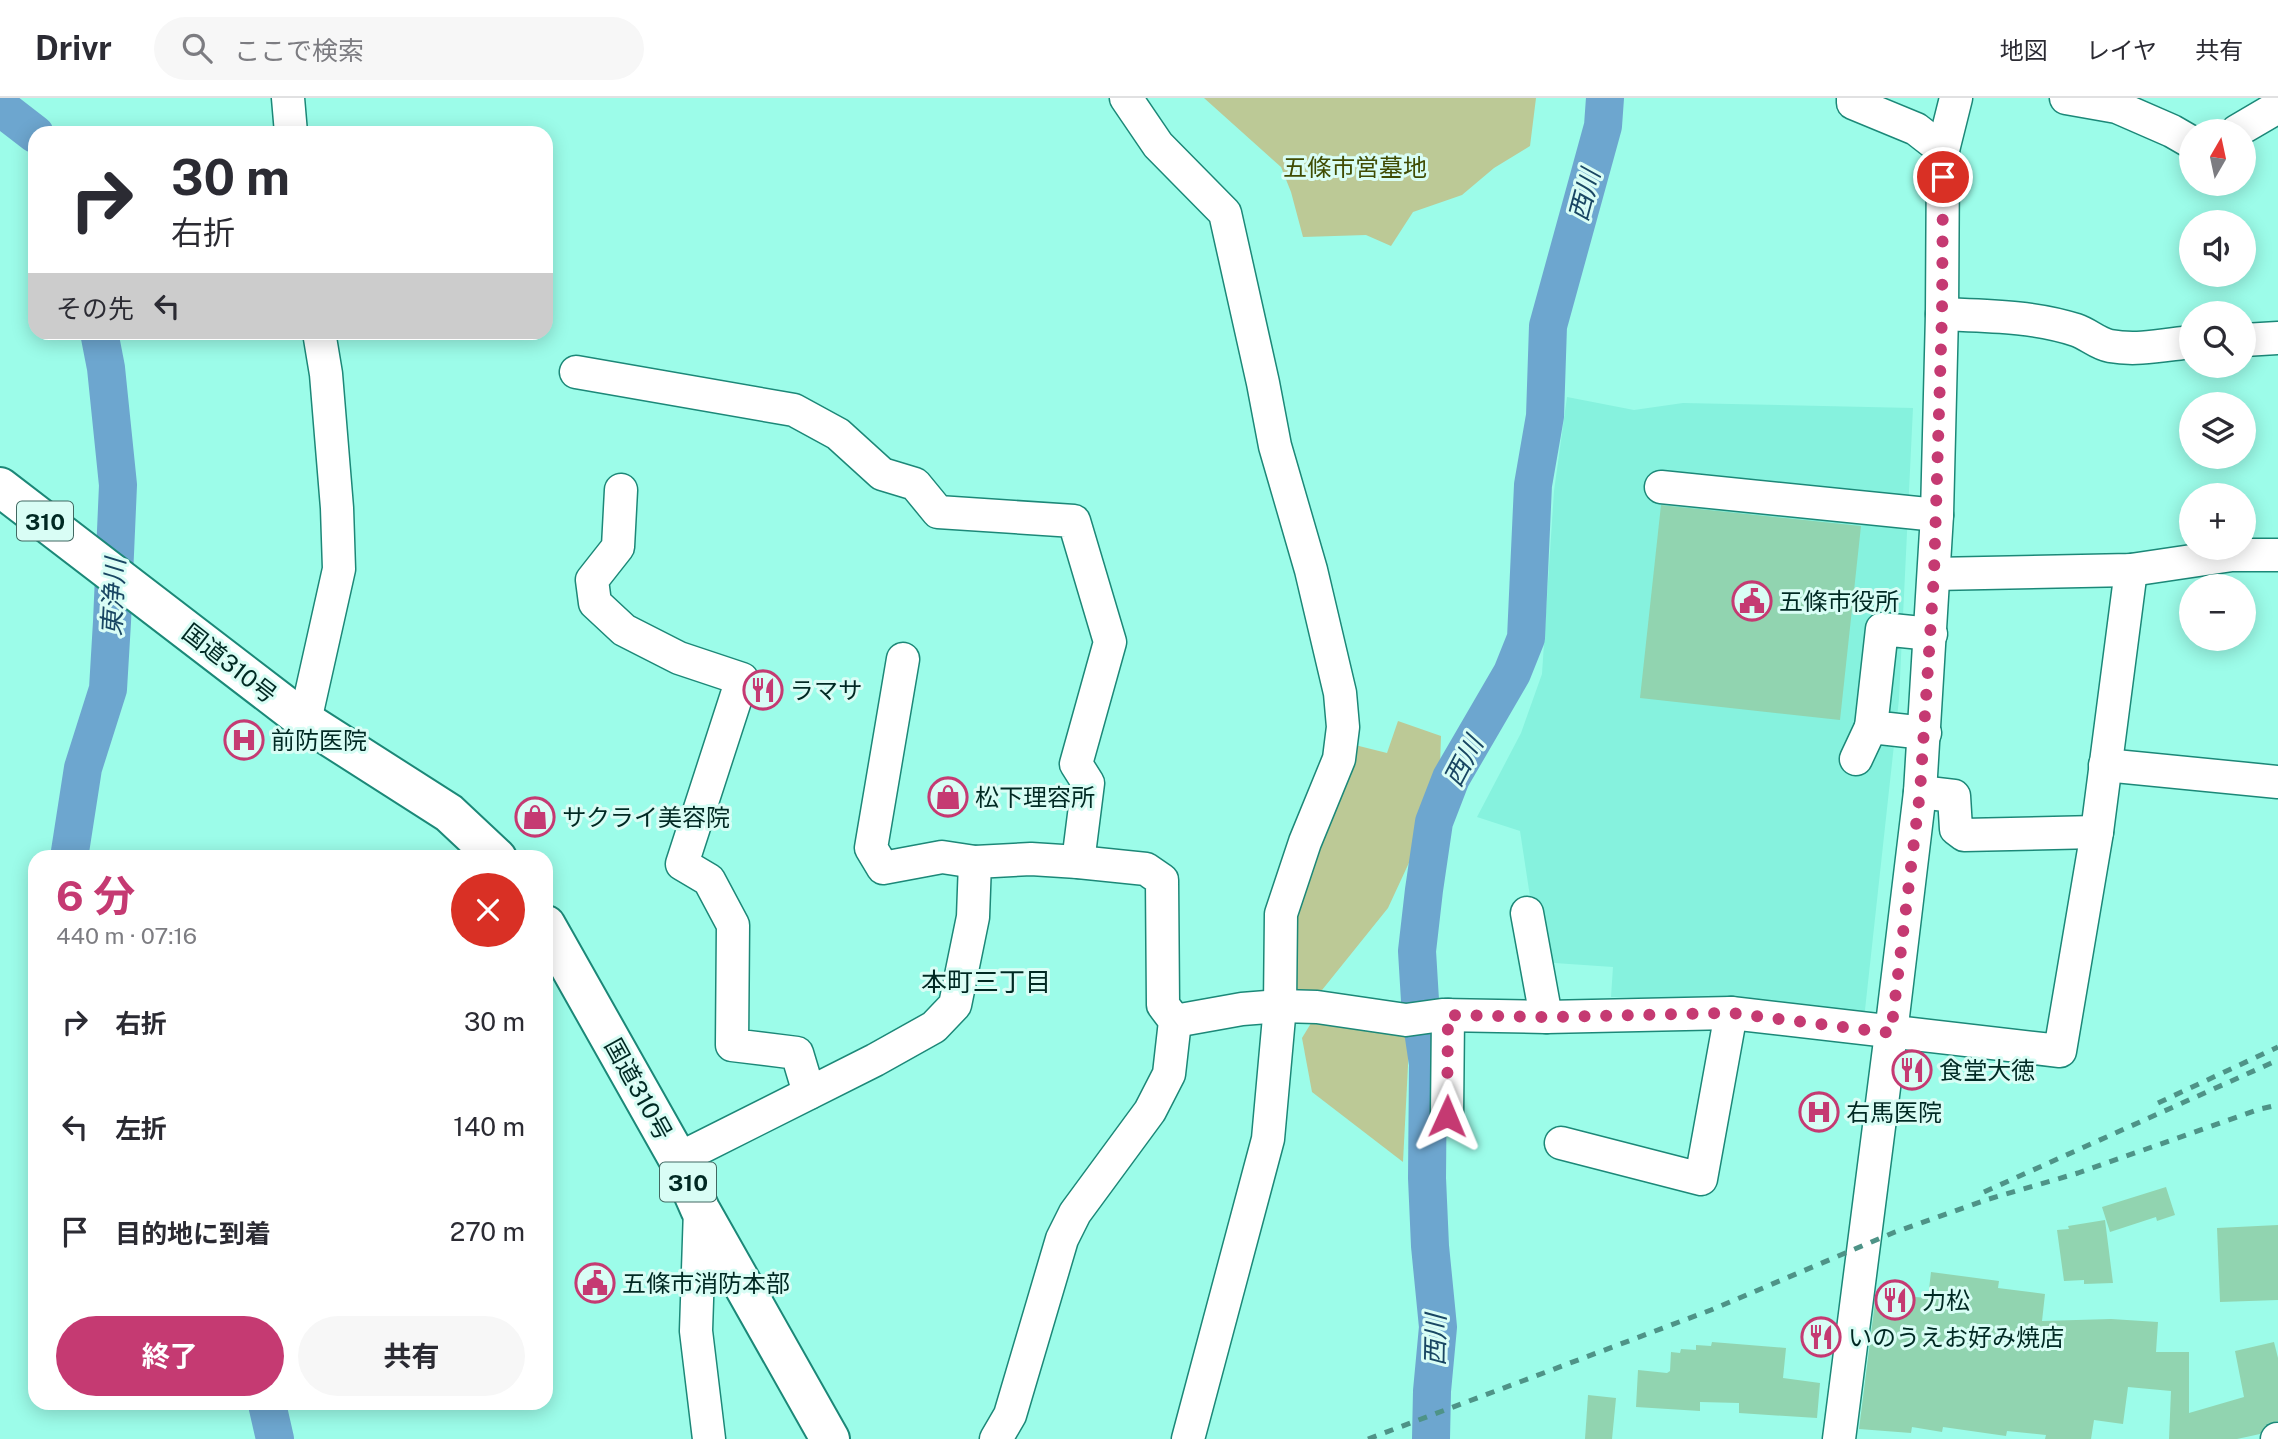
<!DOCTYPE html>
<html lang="ja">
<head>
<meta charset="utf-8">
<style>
	:root { --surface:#fff; --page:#f7f7f7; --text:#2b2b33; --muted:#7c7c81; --line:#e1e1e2; --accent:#c53a72 }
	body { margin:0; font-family:"Public Sans","Noto Sans JP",sans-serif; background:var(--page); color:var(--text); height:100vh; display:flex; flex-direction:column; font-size:26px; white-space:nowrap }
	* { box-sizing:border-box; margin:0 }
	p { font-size:23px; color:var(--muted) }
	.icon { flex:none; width:38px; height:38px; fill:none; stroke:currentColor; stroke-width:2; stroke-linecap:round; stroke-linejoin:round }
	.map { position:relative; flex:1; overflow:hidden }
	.panel { position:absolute; left:28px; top:752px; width:525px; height:560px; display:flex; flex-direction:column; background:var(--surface); border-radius:21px; box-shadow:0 4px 18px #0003 }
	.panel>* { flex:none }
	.top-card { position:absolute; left:28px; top:28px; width:525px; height:214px; border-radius:21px; box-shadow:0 4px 18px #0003; background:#fff; color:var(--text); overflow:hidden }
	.needle { width:46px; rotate:9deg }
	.buttons { position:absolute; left:2179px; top:21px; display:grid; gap:14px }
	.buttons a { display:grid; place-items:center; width:77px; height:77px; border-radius:50%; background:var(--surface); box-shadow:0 4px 18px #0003; font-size:35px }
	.pin { position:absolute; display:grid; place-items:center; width:60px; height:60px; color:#fff; margin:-30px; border:4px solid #fff; border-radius:50%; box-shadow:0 2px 7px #0007 }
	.me { position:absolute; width:77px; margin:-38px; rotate:1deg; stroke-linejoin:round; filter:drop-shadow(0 0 5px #0008) }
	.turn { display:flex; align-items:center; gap:24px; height:147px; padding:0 28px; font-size:32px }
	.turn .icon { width:91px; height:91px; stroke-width:2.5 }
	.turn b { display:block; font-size:49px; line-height:60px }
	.then { display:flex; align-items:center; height:66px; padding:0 28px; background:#0003; gap:14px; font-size:26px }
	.round { display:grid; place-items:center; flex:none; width:74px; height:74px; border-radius:37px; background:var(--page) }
	.overview { display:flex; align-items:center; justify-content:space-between; height:119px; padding:0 28px }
	h1 { font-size:42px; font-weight:700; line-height:52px; color:var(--accent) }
	.action { display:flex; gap:14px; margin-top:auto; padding:14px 28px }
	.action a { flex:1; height:80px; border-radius:42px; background:var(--accent); color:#fff; font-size:28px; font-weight:700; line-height:80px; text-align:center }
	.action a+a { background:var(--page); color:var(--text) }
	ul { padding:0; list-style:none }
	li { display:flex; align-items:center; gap:21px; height:105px; padding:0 28px }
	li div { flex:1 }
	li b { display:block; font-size:26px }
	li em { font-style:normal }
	header { display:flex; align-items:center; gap:42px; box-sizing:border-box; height:98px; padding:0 35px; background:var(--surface); border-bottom:2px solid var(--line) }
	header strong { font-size:33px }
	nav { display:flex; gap:38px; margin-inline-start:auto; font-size:24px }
	.search { width:490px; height:63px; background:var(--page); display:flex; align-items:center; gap:18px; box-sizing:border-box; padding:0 24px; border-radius:38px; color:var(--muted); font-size:26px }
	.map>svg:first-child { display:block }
	.built { fill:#86f2de }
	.green { fill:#bcc996 }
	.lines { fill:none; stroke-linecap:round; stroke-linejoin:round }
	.river { stroke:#6da6cf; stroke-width:38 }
	.building { fill:#91d4b0 }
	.minor-casing { stroke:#1c8878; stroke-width:35 }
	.highway-casing { stroke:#1c8878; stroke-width:42 }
	.minor { stroke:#fff; stroke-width:32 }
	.highway { stroke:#fff; stroke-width:38 }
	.rail { stroke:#4e9387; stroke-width:5; stroke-dasharray:9 9; stroke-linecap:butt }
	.route { stroke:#c53a72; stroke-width:12; stroke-dasharray:0 21.6 }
	.labels { text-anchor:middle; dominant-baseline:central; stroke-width:6; stroke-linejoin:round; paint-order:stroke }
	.shield { fill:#d9fdf5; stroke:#416962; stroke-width:2 }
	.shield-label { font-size:23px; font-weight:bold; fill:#002923 }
	.park-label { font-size:24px; fill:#404c03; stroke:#d9fdf5 }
	.poi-label { font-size:24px; fill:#002923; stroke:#d9fdf5; text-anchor:start }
	.street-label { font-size:24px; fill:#002923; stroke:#d9fdf5 }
	.water-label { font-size:26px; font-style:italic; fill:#194663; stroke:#d9fdf5 }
	.neighbourhood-label { font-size:26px; fill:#002923; stroke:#d9fdf5 }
</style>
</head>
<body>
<header>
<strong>Drivr</strong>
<div class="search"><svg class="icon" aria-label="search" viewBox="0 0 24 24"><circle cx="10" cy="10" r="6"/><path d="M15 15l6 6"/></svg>ここで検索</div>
<nav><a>地図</a><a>レイヤ</a><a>共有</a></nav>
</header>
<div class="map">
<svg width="2278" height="1341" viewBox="0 0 2278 1341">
	<rect width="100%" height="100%" fill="#9cfce9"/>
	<path class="built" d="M1567 299 1634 312 1683 305 1913 310 1899 601 1864 921 1791 905 1734 901 1611 899 1613 869 1540 864 1520 733 1477 719 1521 635 1542 576 1554 393Z"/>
	<g class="green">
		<path d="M1204 0H1536L1530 48 1494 70 1462 97 1413 114 1391 148 1366 137 1303 139 1291 94 1281 69Z"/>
		<path d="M1398 623 1441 638 1440 668 1426 728 1388 810 1314 902 1288 897 1291 817 1355 647 1387 655Z"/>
		<path d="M1316 917 1410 929 1403 1064 1312 994 1302 940Z"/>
	</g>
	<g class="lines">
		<g class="river">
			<path d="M0 9 35 36"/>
			<path d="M69 760 83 670 108 591 112 524 118 387 106 270 99 234"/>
			<path d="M267 1306 275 1341"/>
			<path d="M1431 1341 1432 1293 1438 1229 1430 1148 1427 1080 1428 966 1421 919 1417 853 1424 792 1434 724 1451 680 1512 575 1526 540 1533 387 1545 318 1548 228 1603 28 1605 0"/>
		</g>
	</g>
	<g class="building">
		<path d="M1661 407 1861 428 1840 622 1640 600Z"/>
		<path d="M2166 1089 2175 1117 2157 1123 2156 1119 2110 1134 2102 1109Z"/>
		<path d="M2105 1122 2113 1185 2084 1186V1182L2064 1183 2057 1132 2069 1131 2068 1128Z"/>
		<path d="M2278 1127V1202L2220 1204 2217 1130Z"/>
		<path d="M1931 1174 1999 1183 1998 1190 2045 1196 2042 1223 2111 1221 2158 1224 2156 1254H2189V1315L2244 1299 2235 1253 2274 1244 2278 1260V1323L2267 1326 2260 1336 2237 1341H2169L2171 1293 2128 1289 2123 1326 2094 1322 2091 1341H2045L2046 1337 2007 1333 2006 1338 1943 1329 1942 1334 1912 1329 1911 1335 1859 1331 1876 1196 1928 1200Z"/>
		<path d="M1712 1244 1786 1250 1783 1280 1820 1285 1817 1320 1739 1315V1305L1700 1304V1313L1636 1309 1638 1272 1667 1275 1670 1273 1671 1254 1680 1255 1681 1251 1696 1252V1247L1711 1248Z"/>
		<path d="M1588 1297 1616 1300 1612 1341H1585Z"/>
	</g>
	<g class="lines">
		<g class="minor-casing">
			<g id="minor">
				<path d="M288 0 291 35"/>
				<path d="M1126 0 1158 47 1225 115 1263 285 1275 348 1311 472 1340 595 1343 629 1339 661 1305 744 1281 816 1280 908 1268 1041 1188 1341"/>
				<path d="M1853 0V5L1916 31 1943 52"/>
				<path d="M2066 0 2117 9 2172 33 2191 44"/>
				<path d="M2237 33 2278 9"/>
				<path d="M1942 216C1987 218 2033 218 2076 232 2088 236 2098 246 2110 248 2137 253 2164 247 2191 244"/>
				<path d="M2244 242 2278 240"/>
				<path d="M576 274 794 312 838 336 882 376 915 386 938 414 1074 423 1110 544 1076 666 1088 685 1078 764"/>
				<path d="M1661 389 1937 417"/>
				<path d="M621 392 618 449 592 482 595 505 624 532 679 560 742 581 682 766 709 782 733 827 732 947 797 955 809 995"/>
				<path d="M1934 476 2131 472 2232 457H2278"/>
				<path d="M903 561 871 750 883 770 942 759 975 764"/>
				<path d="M305 623 339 471 337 410 326 276 319 234"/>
				<path d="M1925 635 1871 629 1882 531 1931 536"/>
				<path d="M1856 661 1871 629"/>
				<path d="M2105 667 2278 684"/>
				<path d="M1920 694 1954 698 1956 731 1964 737 2097 734"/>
				<path d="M1527 815 1546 919"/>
				<path d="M1175 923 1242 911 1280 908 1317 909 1406 922 1442 917 1546 919 1731 915 2060 953 2097 734 2131 472"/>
				<path d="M1447 1018 1448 917"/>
				<path d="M1561 1045 1701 1081 1731 915"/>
				<path d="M678 1061 875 962 934 929 955 907 973 819 975 764 1031 761 1078 764 1146 771 1162 782 1163 907 1175 923 1169 976 1150 1013 1075 1115 1062 1141 1010 1317 996 1341"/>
				<path d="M700 1111 696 1233 709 1341"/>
				<path d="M1839 1341 1891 935 1920 694 1937 417 1942 216 1943 52 1956 0"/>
				<path d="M2277 1341H2278"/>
			</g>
		</g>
		<g class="highway-casing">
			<g id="highway">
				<path d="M0 389 305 623 449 715 497 760"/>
				<path d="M546 827 678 1061 700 1111 830 1341"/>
			</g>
		</g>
		<use href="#minor" class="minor"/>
		<use href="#highway" class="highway"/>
		<g class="rail">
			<path d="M2158 1005 2278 949"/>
			<path d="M1984 1094 2278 962"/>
			<path d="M1368 1341 1711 1212 1895 1134 1989 1101 2078 1075 2260 1011 2278 1007"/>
		</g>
	</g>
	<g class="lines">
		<path class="route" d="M1447 1018 1448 917 1546 919 1731 915 1891 935 1920 694 1934 476 1942 216 1943 79"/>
	</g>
	<defs>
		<g id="civic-ring" transform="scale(2.0125)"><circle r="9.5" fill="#d9fdf5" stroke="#c53a72" stroke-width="1.5"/><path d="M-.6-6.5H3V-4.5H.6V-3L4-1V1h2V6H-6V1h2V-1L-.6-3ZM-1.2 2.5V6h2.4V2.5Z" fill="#c53a72"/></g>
		<g id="restaurant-ring" transform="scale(2.0125)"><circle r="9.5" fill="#d9fdf5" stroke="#c53a72" stroke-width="1.5"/><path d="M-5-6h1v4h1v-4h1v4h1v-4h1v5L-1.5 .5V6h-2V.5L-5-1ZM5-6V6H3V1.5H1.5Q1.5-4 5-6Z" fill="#c53a72"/></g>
		<g id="hospital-ring" transform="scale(2.0125)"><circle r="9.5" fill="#d9fdf5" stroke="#c53a72" stroke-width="1.5"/><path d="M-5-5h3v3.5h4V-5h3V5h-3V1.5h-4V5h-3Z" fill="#c53a72"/></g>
		<g id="shop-ring" transform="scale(2.0125)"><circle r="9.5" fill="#d9fdf5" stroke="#c53a72" stroke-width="1.5"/><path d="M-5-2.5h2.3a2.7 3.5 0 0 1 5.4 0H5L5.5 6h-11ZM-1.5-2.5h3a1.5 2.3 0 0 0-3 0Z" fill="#c53a72"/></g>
	</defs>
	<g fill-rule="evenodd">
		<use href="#civic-ring" x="1752" y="503"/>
		<use href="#restaurant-ring" x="763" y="592"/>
		<use href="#hospital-ring" x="244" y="642"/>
		<use href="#shop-ring" x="948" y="699"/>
		<use href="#shop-ring" x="535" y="719"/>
		<use href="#restaurant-ring" x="1912" y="972"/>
		<use href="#hospital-ring" x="1819" y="1014"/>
		<use href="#civic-ring" x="595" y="1185"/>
		<use href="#restaurant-ring" x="1895" y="1202"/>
		<use href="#restaurant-ring" x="1821" y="1239"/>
	</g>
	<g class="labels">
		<g class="shield">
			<rect x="17" y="403.5" width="56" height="39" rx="5"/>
			<rect x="660" y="1064.5" width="56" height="39" rx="5"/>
		</g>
		<g class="shield-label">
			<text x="45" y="423">310</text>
			<text x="688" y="1084">310</text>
		</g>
		<g class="park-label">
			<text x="1355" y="69">五條市営墓地</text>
		</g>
		<g class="poi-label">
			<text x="1779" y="503">五條市役所</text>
			<text x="790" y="592">ラマサ</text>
			<text x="271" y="642">前防医院</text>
			<text x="975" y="699">松下理容所</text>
			<text x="562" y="719">サクライ美容院</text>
			<text x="1939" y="972">食堂大徳</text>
			<text x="1846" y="1014">右馬医院</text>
			<text x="622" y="1185">五條市消防本部</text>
			<text x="1922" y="1202">力松</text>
			<text x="1848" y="1239">いのうえお好み焼店</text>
		</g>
		<g class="street-label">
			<text transform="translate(230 565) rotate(38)">国道310号</text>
			<text transform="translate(639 991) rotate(61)">国道310号</text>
		</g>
		<g class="water-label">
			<text transform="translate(1584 97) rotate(-75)">西川</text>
			<text transform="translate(113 499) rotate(-87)">東浄川</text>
			<text transform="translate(1463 663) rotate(-62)">西川</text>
			<text transform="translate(1435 1242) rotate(-89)">西川</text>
		</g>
		<g class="neighbourhood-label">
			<text x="986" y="883">本町三丁目</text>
		</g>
	</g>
</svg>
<div class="buttons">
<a><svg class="needle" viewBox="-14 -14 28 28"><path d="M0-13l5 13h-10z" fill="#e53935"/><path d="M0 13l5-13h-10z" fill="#7c7c81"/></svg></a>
<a><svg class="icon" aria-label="sound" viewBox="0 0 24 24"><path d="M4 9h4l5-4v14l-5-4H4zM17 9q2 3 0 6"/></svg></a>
<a><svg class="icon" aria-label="search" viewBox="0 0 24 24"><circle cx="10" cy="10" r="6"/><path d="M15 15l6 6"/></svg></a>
<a><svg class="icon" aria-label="layers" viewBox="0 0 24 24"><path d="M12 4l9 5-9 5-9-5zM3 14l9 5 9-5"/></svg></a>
<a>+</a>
<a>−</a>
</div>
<div class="pin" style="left:1943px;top:79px;background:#d93025"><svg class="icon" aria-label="arrive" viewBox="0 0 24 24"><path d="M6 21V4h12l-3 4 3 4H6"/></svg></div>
<svg class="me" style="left:1447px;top:1018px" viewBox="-20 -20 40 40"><path d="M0-17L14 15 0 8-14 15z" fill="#c53a72" stroke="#fff" stroke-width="4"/></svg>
<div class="top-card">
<div class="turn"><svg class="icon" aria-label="right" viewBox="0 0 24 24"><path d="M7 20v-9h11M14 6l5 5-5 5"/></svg><div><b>30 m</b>右折</div></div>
<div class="then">その先<svg class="icon" aria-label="left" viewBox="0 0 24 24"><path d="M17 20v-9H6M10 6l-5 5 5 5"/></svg></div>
</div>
<section class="panel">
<div class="overview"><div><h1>6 分</h1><p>440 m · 07:16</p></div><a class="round" style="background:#d93025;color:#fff"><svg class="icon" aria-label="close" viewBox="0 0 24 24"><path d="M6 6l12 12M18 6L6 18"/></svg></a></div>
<ul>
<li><svg class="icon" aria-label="right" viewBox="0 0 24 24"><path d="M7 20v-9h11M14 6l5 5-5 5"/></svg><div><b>右折</b></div><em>30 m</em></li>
<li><svg class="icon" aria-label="left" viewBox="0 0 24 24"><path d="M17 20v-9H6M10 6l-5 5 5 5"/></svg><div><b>左折</b></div><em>140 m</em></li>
<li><svg class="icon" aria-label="arrive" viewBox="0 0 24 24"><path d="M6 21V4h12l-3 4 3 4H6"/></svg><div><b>目的地に到着</b></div><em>270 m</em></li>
</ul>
<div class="action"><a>終了</a><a>共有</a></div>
</section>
</div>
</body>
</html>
